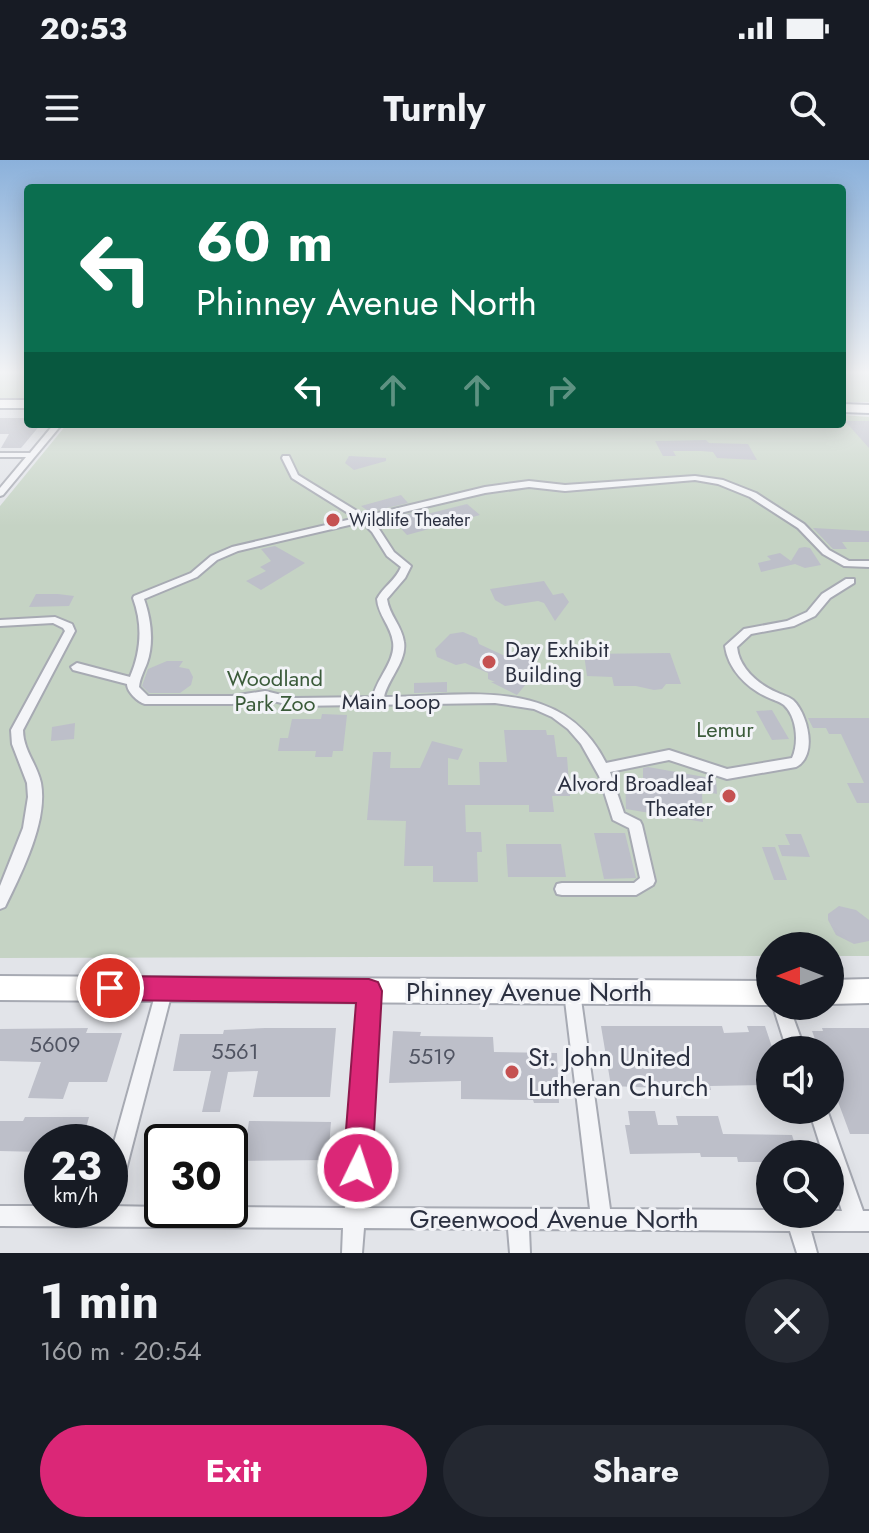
<!DOCTYPE html>
<html lang="en">
<head>
<meta charset="utf-8">
<style>
	:root { --surface:#171b24; --page:#242831; --text:#f1f3f6; --muted:#9ea1a6; --accent:#db2777 }
	body { margin:0; font-family:Jost,sans-serif; background:var(--page); color:var(--text); height:100vh; display:flex; flex-direction:column; font-size:30px; white-space:nowrap }
	* { box-sizing:border-box; margin:0 }
	p { font-size:26px; color:var(--muted) }
	.icon { flex:none; width:44px; height:44px; fill:none; stroke:currentColor; stroke-width:2; stroke-linecap:round; stroke-linejoin:round }
	.map { position:relative; height:1093px; overflow:hidden }
	.side { display:flex; flex-direction:column; background:var(--surface); flex:1 }
	.side>* { flex:none }
	.banner { position:absolute; left:24px; top:24px; width:822px; height:244px; border-radius:8px; box-shadow:0 4px 20px #0003; background:#0b6e4f; color:#fff; overflow:hidden }
	.needle { width:52px; rotate:270deg }
	.buttons { position:absolute; left:756px; top:772px; display:grid; gap:16px }
	.buttons a { display:grid; place-items:center; width:88px; height:88px; border-radius:50%; background:var(--surface); box-shadow:0 4px 20px #0003; font-size:40px }
	.speed { position:absolute; left:24px; top:964px; display:flex; gap:16px; font-size:40px; font-weight:700; text-align:center }
	.speed>* { display:grid; place-content:center; width:104px; height:104px; border-radius:50%; background:var(--surface); box-shadow:0 4px 20px #0003; line-height:1 }
	.speed small { font-size:20px; font-weight:400 }
	.speed .limit { border:4px solid #111; border-radius:12px; background:#fff; color:#111 }
	.pin { position:absolute; display:grid; place-items:center; width:68px; height:68px; color:#fff; margin:-34px; border:4px solid #fff; border-radius:50%; box-shadow:0 2px 8px #0007 }
	.me { position:absolute; width:88px; margin:-44px; rotate:4deg; stroke-linejoin:round; filter:drop-shadow(0 0 6px #0008) }
	.turn { display:flex; align-items:center; gap:28px; height:168px; padding:0 40px; font-size:36px }
	.turn .icon { width:104px; height:104px; stroke-width:2.5 }
	.turn b { display:block; font-size:56px; line-height:68px }
	.lanes { display:flex; align-items:center; height:76px; padding:0 40px; background:#0003; justify-content:center; gap:40px; direction:ltr }
	.lanes .off { opacity:.35 }
	.round { display:grid; place-items:center; flex:none; width:84px; height:84px; border-radius:42px; background:var(--page) }
	.headline { display:flex; align-items:center; justify-content:space-between; height:136px; padding:0 40px }
	h1 { font-size:48px; font-weight:700; line-height:60px }
	.cta { display:flex; gap:16px; margin-top:auto; padding:16px 40px }
	.cta a { flex:1; height:92px; border-radius:48px; background:var(--accent); color:#fff; font-size:32px; font-weight:700; line-height:92px; text-align:center }
	.cta a+a { background:var(--page); color:var(--text) }
	.status { display:flex; justify-content:space-between; align-items:center; height:56px; padding:0 40px; background:var(--surface); direction:ltr }
	.status svg { height:22px; fill:currentColor }
	header { display:flex; justify-content:space-between; align-items:center; height:104px; padding:0 40px; background:var(--surface); font-size:36px; font-weight:700 }
	.map>svg:first-child { display:block }
	.green { fill:#c5d3c4 }
	.building { fill:#bdbfc9 }
	.lines { fill:none; stroke-linecap:round; stroke-linejoin:round }
	.street-casing { stroke:#a7aab3; stroke-width:4 }
	.secondary-casing { stroke:#a7aab3; stroke-width:4 }
	.highway-casing { stroke:#8a8f9f; stroke-width:4 }
	.street { fill:#f4f5f8; fill-rule:evenodd }
	.secondary { fill:#fff; fill-rule:evenodd }
	.highway { fill:#fff; fill-rule:evenodd }
	.route { fill:#db2777; stroke:#8e194d; stroke-width:2 }
	.poi-dot { fill:#c55151; stroke:#f2f3f7; stroke-width:3 }
	.labels { text-anchor:middle; dominant-baseline:central; stroke-width:6; stroke-linejoin:round; paint-order:stroke }
	.far-poi-label { font-size:18px; fill:#2b3040; stroke:#f2f3f7; text-anchor:start }
	.poi-label { font-size:22px; fill:#2b3040; stroke:#f2f3f7; text-anchor:start }
	.park-label { font-size:22px; fill:#3b5b3a; stroke:#f2f3f7 }
	.street-label { font-size:22px; fill:#2b3040; stroke:#f2f3f7 }
	.near-number-label { font-size:22px; fill:#505462 }
	.near-street-label { font-size:26px; fill:#2b3040; stroke:#f2f3f7 }
	.near-poi-label { font-size:26px; fill:#2b3040; stroke:#f2f3f7; text-anchor:start }
</style>
</head>
<body>
<div class="status"><b>20:53</b><svg viewBox="0 0 49 12"><path d="M0 12V9h3v3zM5 12V6h3v6zM10 12V3h3v9zM15 12V0h3v12zM26 1h20v11H26zM47 4h2v5h-2z"/></svg></div>
<header><svg class="icon" aria-label="menu" viewBox="0 0 24 24"><path d="M4 6h16M4 12h16M4 18h16"/></svg>Turnly<svg class="icon" aria-label="search" viewBox="0 0 24 24"><circle cx="10" cy="10" r="6"/><path d="M15 15l6 6"/></svg></header>
<div class="map">
<svg width="869" height="1093" viewBox="0 0 869 1093">
	<rect width="100%" height="100%" fill="#e2e4e9"/>
	<g class="green">
		<path d="M0 213H28V241L0 240Z"/>
		<rect x="842" y="213" width="27" height="29"/>
		<path d="M842 255 869 257V796H830V786H770V796L0 798V346L67 264H842Z"/>
	</g>
	<g class="building">
		<path d="M0 258H28V264H41L21 288H1L9 274H0Z"/>
		<path d="M845 261H869V288L852 269Z"/>
		<path d="M706 280 709 283 748 284 757 300 717 298 713 292 701 291H673L676 296H663L655 281Z"/>
		<path d="M349 296 386 298V301L354 310 345 303Z"/>
		<path d="M401 335 408 343 370 352 361 346Z"/>
		<path d="M467 344 480 355 407 375 391 358 416 352 419 356Z"/>
		<path d="M813 368 869 371V382H842L847 389H833Z"/>
		<path d="M275 386 305 403 261 430 246 421 266 411 260 407 271 401 261 389Z"/>
		<path d="M805 387 810 388 821 405 805 408 795 404 761 412 758 403 771 400 767 396 780 393 791 401 799 388Z"/>
		<path d="M544 421 553 435 563 433 569 442 555 461 544 443 538 441 505 446 495 440 490 429Z"/>
		<path d="M36 434H58L74 436 69 446 29 447Z"/>
		<path d="M463 472 477 478 479 484 505 496 521 499 528 495 536 512 517 535 491 522H495L488 519V513L465 503 456 505 437 497 435 489 450 474Z"/>
		<path d="M670 493 681 524H666L662 529 654 530 636 526H614L612 517 587 516 584 494Z"/>
		<path d="M167 501H183L179 507 189 509 193 517 191 525 180 533H149L142 526 148 509Z"/>
		<path d="M447 522V532L414 533V523Z"/>
		<path d="M772 550 789 579 772 580 756 551Z"/>
		<path d="M322 554 347 555 343 591H333L332 597H315L316 591H278L280 578H288L292 559H321Z"/>
		<path d="M808 558H869V643H857L847 623H864L841 574H829L826 568H813Z"/>
		<path d="M75 563 74 579 51 581 52 567Z"/>
		<path d="M504 570H546L547 575H554L557 597H567L570 636H552L554 652H529V645H465L466 672H481L482 692H477L478 722H433V706H404L406 661 367 660 373 592H391L390 608H420L432 581 463 589 458 600 448 598V625H480L479 602H507Z"/>
		<path d="M648 607 716 619 717 634 702 631 703 662 626 649 625 616 643 619V608Z"/>
		<path d="M594 673H625L636 718 604 719Z"/>
		<path d="M785 674H801L810 697 782 696 778 685H790Z"/>
		<path d="M506 684H561L566 717H508Z"/>
		<path d="M762 687H775L787 720H774Z"/>
		<path d="M839 746 856 750 869 760V781L854 784 836 775 828 760V754Z"/>
		<path d="M601 866H722L724 873 749 872 747 866H765L773 890H770V925L710 926 711 930 611 926Z"/>
		<path d="M88 868 86 873H122L107 922H69L63 939 28 938 41 902 0 901V869Z"/>
		<path d="M265 868H336L330 937H253L258 911 228 912 220 952H202L211 911H173L180 874H223L224 870Z"/>
		<path d="M822 868H869V974H850L830 920V890H819L812 871H823Z"/>
		<path d="M393 871 421 872 420 876 493 877 494 892 557 893 559 943H534L533 940 461 939V921L389 923Z"/>
		<path d="M628 951H655L658 965H678L676 956H718L723 974 792 975 798 994H770V1002H738L737 997H701L700 993 630 994 625 965H630Z"/>
		<path d="M25 957H89L86 968H92L87 982H42V992L0 991V961H23Z"/>
		<path d="M249 961 331 962 328 1000 230 1001V974H247Z"/>
		<path d="M160 964H181L177 982H162V1004H150Z"/>
	</g>
	<g class="lines">
		<g class="street-casing">
			<g id="street">
				<path d="M54 264H62L3 335 0 336V328L26 297H0V293H30Z"/>
				<path d="M283 296H289L298 315 365 356 485 327 529 321 565 325 695 316 723 320 756 333 804 364 829 390 849 401H869V407L844 406 823 394 798 368 750 337 718 324 695 320 565 331 529 327 485 333 370 360 379 369 394 392 411 406 405 418 387 439C389 455 402 466 404 482 407 501 388 519 384 537 466 537 562 514 606 603L669 590 727 609 792 598C799 583 797 557 784 545 779 541 773 540 767 537 747 528 728 509 725 486L744 469 787 461 807 452 822 434 846 419H854V423L830 438 815 456 794 466 751 474 737 487C739 508 758 524 776 532 782 535 788 536 793 540 808 554 818 596 796 607L727 619 669 600 610 612 624 653 640 661 642 665 655 721 653 725 636 735H562L557 734 555 729 557 724 562 723H634L640 718 629 668 613 660 599 616 581 584 568 569 552 557 534 549 495 543 294 546 265 539 232 544H145C138 542 127 532 127 524L73 510 71 507 77 503 130 517C141 491 143 465 133 438L134 436 191 413 211 396 232 387 356 358 292 318 282 298ZM362 362 372 372 387 396 401 407C396 420 383 427 377 439 378 455 391 466 393 482 396 501 376 519 373 537L294 538 265 531 232 536H148L139 527C140 518 144 511 147 503 154 483 151 459 144 439L197 417 217 400 238 391Z"/>
				<path d="M55 457 72 464 75 471 23 570C23 590 37 604 41 623 48 661 22 712 5 747L0 749V726L23 668 28 637 27 623 12 584 11 570 65 471 63 468 53 463 0 466V460Z"/>
				<path d="M165 820 171 822 173 828 120 1033 117 1040 110 1043V997L157 828 159 822Z"/>
				<path d="M369 823 375 825 377 831 365 1048 590 1049 564 832 566 826 572 824 578 826 580 832 610 1049 770 1050V1054H830V1051H842L830 1014V994H823L809 950H827L863 1051H869V1071H811L817 1093H797L790 1071 529 1069 530 1093H510L508 1069 364 1068 362 1093H342L343 1068 0 1066V1046H42V1050H110V1046L162 1047V1050H230V1047L345 1048 361 831 363 825Z"/>
				<path d="M773 846H789L805 890H787Z"/>
			</g>
		</g>
		<g class="secondary-casing">
			<g id="secondary">
				<path d="M0 816 770 821V845L0 840Z"/>
				<path d="M869 819V843L830 844V820Z"/>
			</g>
		</g>
		<g class="highway-casing">
			<g id="highway">
				<rect x="0" y="240" width="28" height="8"/>
				<path d="M842 244 869 245V253L842 252Z"/>
			</g>
		</g>
		<use href="#street" class="street"/>
		<use href="#secondary" class="secondary"/>
		<use href="#highway" class="highway"/>
	</g>
	<linearGradient id="sky" x2="0" y2="1"><stop stop-color="#8bb1db"/><stop offset="0.58" stop-color="#f2f3f5"/><stop offset="1" stop-color="#f2f3f5" stop-opacity="0"/></linearGradient>
	<rect width="869" height="366" fill="url(#sky)"/>
	<path class="route" d="M110 816 369 819 378 822 382 831 372 1008 368 1019 358 1023 347 1019 343 1008 356 843 110 840 101 836 98 828 101 820Z"/>
	<g class="poi-dot">
		<circle cx="333" cy="360" r="8"/>
		<circle cx="489" cy="502" r="8"/>
		<circle cx="729" cy="636" r="8"/>
		<circle cx="512" cy="912" r="8"/>
	</g>
	<g class="labels">
		<g class="far-poi-label">
			<text x="349" y="360">Wildlife Theater</text>
		</g>
		<g class="poi-label">
			<text x="505" y="489">Day Exhibit<tspan x="505" dy="25">Building</tspan></text>
			<text x="713" y="623" text-anchor="end">Alvord Broadleaf<tspan x="713" dy="25">Theater</tspan></text>
		</g>
		<g class="park-label">
			<text x="275" y="518">Woodland<tspan x="275" dy="25">Park Zoo</tspan></text>
			<text x="725" y="569">Lemur</text>
		</g>
		<g class="street-label">
			<text x="391" y="541">Main Loop</text>
		</g>
		<g class="near-number-label">
			<text x="55" y="884">5609</text>
			<text x="235" y="891">5561</text>
			<text x="432" y="896">5519</text>
		</g>
		<g class="near-street-label">
			<text x="529" y="832">Phinney Avenue North</text>
			<text x="554" y="1059">Greenwood Avenue North</text>
		</g>
		<g class="near-poi-label">
			<text x="528" y="897">St. John United<tspan x="528" dy="30">Lutheran Church</tspan></text>
		</g>
	</g>
</svg>
<div class="buttons">
<a><svg class="needle" viewBox="-14 -14 28 28"><path d="M0-13l5 13h-10z" fill="#e53935"/><path d="M0 13l5-13h-10z" fill="#9ea1a6"/></svg></a>
<a><svg class="icon" aria-label="sound" viewBox="0 0 24 24"><path d="M4 9h4l5-4v14l-5-4H4zM17 9q2 3 0 6"/></svg></a>
<a><svg class="icon" aria-label="search" viewBox="0 0 24 24"><circle cx="10" cy="10" r="6"/><path d="M15 15l6 6"/></svg></a>
</div>
<div class="speed"><div>23<small>km/h</small></div><div class="limit">30</div></div>
<div class="pin" style="left:110px;top:828px;background:#d93025"><svg class="icon" aria-label="arrive" viewBox="0 0 24 24"><path d="M6 21V4h12l-3 4 3 4H6"/></svg></div>
<svg class="me" style="left:358px;top:1008px" viewBox="-20 -20 40 40"><circle r="17" fill="#db2777" stroke="#fff" stroke-width="3"/><path d="M0-11L8 9 0 5-8 9z" fill="#fff"/></svg>
<div class="banner">
<div class="turn"><svg class="icon" aria-label="left" viewBox="0 0 24 24"><path d="M17 20v-9H6M10 6l-5 5 5 5"/></svg><div><b>60 m</b>Phinney Avenue North</div></div>
<div class="lanes"><svg class="icon" aria-label="left" viewBox="0 0 24 24"><path d="M17 20v-9H6M10 6l-5 5 5 5"/></svg><svg class="icon off" aria-label="ahead" viewBox="0 0 24 24"><path d="M12 20V5M6 11l6-6 6 6"/></svg><svg class="icon off" aria-label="ahead" viewBox="0 0 24 24"><path d="M12 20V5M6 11l6-6 6 6"/></svg><svg class="icon off" aria-label="right" viewBox="0 0 24 24"><path d="M7 20v-9h11M14 6l5 5-5 5"/></svg></div>
</div>
</div>
<section class="side">
<div class="headline"><div><h1>1 min</h1><p>160 m · 20:54</p></div><a class="round"><svg class="icon" aria-label="close" viewBox="0 0 24 24"><path d="M6 6l12 12M18 6L6 18"/></svg></a></div>
<div class="cta"><a>Exit</a><a>Share</a></div>
</section>
</body>
</html>
